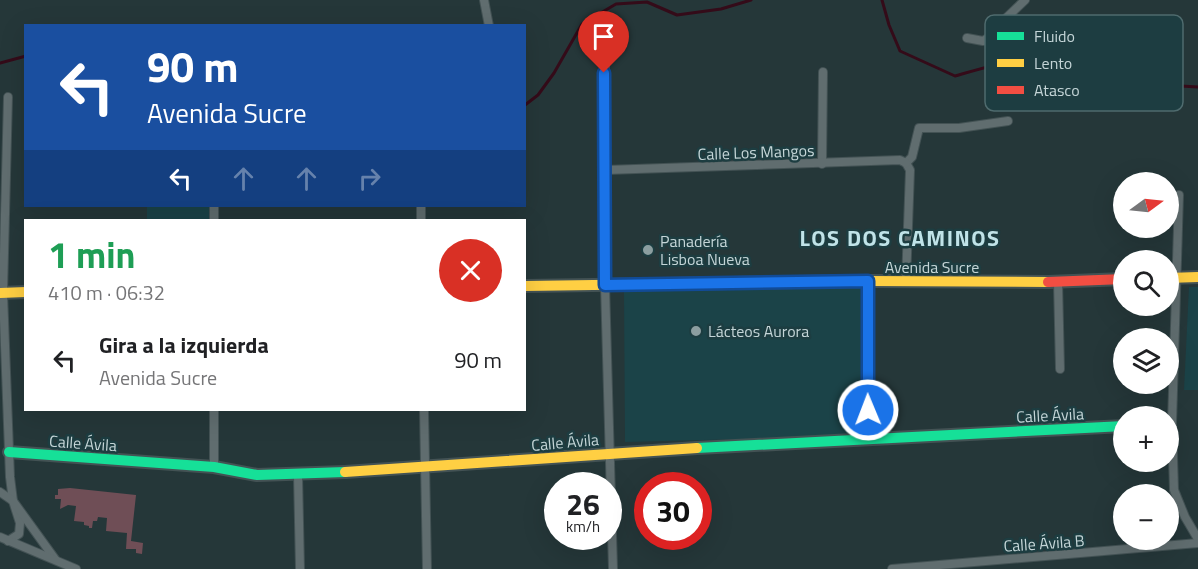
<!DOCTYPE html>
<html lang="es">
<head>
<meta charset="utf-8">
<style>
	:root { --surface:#fff; --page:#f6f6f6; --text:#202124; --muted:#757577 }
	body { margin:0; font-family:"Titillium Web",sans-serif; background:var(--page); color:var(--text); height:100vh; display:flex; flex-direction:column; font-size:22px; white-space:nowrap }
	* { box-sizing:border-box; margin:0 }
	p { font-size:20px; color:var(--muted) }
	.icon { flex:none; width:33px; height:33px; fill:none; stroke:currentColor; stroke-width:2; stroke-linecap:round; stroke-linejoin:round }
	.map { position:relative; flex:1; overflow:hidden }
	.details { position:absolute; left:24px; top:219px; width:502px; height:192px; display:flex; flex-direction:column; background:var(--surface); border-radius:0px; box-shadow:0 6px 24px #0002 }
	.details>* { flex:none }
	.guide { position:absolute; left:24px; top:24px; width:502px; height:183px; border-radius:0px; box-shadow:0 6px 24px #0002; background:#1a4fa0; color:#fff; overflow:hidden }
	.needle { width:39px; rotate:75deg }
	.tools { position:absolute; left:1113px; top:172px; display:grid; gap:12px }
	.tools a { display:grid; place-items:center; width:66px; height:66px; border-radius:50%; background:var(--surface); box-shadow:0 6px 24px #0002; font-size:30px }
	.speed { position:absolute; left:544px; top:472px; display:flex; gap:12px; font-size:30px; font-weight:700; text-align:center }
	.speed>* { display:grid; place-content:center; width:78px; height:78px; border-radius:50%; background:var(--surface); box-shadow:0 6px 24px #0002; line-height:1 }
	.speed small { font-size:15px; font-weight:400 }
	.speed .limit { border:9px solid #d22; background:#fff; color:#111 }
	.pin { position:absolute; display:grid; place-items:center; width:51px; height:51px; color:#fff; margin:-62px -26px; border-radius:50% 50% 50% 0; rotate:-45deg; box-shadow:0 0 6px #0007 }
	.pin .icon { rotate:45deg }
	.me { position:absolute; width:66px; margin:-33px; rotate:359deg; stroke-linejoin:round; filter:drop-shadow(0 0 4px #0008) }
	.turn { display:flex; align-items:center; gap:21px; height:126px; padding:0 24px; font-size:27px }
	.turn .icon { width:78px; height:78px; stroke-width:2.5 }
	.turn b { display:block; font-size:42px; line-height:51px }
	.lanes { display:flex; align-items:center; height:57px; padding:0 24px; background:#0003; justify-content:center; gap:30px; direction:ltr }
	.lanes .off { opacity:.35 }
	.round { display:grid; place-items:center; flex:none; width:63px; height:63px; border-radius:32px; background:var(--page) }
	.headline { display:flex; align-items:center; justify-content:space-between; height:102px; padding:0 24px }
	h1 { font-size:36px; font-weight:700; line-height:45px; color:#1e9e55 }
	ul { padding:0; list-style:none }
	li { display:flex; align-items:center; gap:18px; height:78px; padding:0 24px }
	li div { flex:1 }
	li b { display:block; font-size:22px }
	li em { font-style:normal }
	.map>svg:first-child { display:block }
	.built { fill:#1b4348 }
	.green { fill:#6f4e56 }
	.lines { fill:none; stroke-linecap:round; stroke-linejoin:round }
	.stream { stroke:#340b19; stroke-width:3 }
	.street-casing { stroke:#435254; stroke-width:10 }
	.fast-casing { stroke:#435254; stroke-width:14 }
	.slow-casing { stroke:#435254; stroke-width:14 }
	.jam-casing { stroke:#435254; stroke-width:14 }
	.street { stroke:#606d6f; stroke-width:8 }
	.fast { stroke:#16e098; stroke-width:10 }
	.slow { stroke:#ffcf43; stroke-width:10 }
	.jam { stroke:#f24e42; stroke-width:10 }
	.route-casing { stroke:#114b97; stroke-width:15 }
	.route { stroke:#1a73e8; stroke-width:10 }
	.poi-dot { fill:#8c9ea0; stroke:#1d3d41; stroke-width:2 }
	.labels { text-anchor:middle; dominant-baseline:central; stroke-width:5; stroke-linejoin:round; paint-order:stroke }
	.street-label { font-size:16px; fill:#c4d5d7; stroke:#1d3d41 }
	.poi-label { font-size:16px; fill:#c4d5d7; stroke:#1d3d41; text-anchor:start }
	.district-label { font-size:22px; font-weight:bold; letter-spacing:1.5px; fill:#c0e3e8; stroke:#1d3d41 }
	.key { fill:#1d3d41; stroke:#4f6b6e; stroke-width:1.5 }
	.key-label { font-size:16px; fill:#c4d5d7 }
</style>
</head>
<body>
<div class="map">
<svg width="1198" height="569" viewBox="0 0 1198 569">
	<rect width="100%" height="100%" fill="#253739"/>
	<g class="built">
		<rect x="147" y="206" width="64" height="14"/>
		<path d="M865 287 864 436 625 442 624 291Z"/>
		<path d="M1189 287H1198V390H1184Z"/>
	</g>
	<path class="green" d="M70 488 136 495 131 541 143 543 142 554 136 553V549H126L127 533 106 531 107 518 98 517 97 521H93L92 528H89V526L84 525V522L74 521 76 506 68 505 60 509 61 499H55V495H58V489Z"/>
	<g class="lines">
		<g class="stream">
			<path d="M882 0 889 25 900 51 955 76C994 65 1043 50 1084 56 1105 60 1139 83 1157 96L1181 86 1198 87"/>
			<path d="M0 63 26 56"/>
			<path d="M525 105 538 95 554 73 582 24 616 4 647 2 677 15 721 9 751 0"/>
		</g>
		<g class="street-casing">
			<g id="street">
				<path d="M484 0 489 26"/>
				<path d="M967 38 983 41 993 35 1003 21 1025 0"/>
				<path d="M605 52V285L613 569"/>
				<path d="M8 97 3 293 10 477 13 501 20 523 19 534 8 541"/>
				<path d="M906 163 912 157 919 128H959L1008 121"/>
				<path d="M906 163 910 170 906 282"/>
				<path d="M822 164 823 72"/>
				<path d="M606 170 900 160 906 163"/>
				<path d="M1179 195 1172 423 1174 490 1185 517 1198 539"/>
				<path d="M214 206V220"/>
				<path d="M421 206V220"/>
				<path d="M1058 282 1060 369"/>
				<path d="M868 409V281"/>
				<path d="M424 410 427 569"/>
				<path d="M214 467V410"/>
				<path d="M298 475 300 569"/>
				<path d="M0 492 13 501 55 559"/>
				<path d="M0 537 76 569"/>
				<path d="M892 569 1198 543"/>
			</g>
		</g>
		<g class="fast-casing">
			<g id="fast">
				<path d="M697 448 1124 426"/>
				<path d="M9 452 214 467 257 475 345 472"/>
			</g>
		</g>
		<g class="slow-casing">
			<g id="slow">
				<path d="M1168 278 1198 277"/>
				<path d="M525 286 868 281 1048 282"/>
				<path d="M0 293 26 292"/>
				<path d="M345 472 697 448"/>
			</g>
		</g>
		<g class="jam-casing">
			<path id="jam" d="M1048 282 1124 279"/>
		</g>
		<use href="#street" class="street"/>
		<use href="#fast" class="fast"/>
		<use href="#slow" class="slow"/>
		<use href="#jam" class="jam"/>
	</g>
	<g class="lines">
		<g class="route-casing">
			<path id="route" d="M604 73 605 285 868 281V410"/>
		</g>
		<use href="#route" class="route"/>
	</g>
	<g class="poi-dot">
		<circle cx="648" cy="250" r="6"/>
		<circle cx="696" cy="331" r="6"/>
	</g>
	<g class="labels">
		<g class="street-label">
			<text transform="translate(756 152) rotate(-2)">Calle Los Mangos</text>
			<text x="932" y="267">Avenida Sucre</text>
			<text transform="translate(1050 415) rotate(-3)">Calle Ávila</text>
			<text transform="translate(565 442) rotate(-5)">Calle Ávila</text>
			<text transform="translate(83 443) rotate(4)">Calle Ávila</text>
			<text transform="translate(1044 543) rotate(-4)">Calle Ávila B</text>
		</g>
		<g class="poi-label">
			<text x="660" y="241">Panadería<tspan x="660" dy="18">Lisboa Nueva</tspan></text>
			<text x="708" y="331">Lácteos Aurora</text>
		</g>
		<g class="district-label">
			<text x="900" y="238">LOS DOS CAMINOS</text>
		</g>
	</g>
	<rect x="985" y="15" width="198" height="96" rx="9" class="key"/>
	<rect x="997" y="32" width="27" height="8" fill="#16e098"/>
	<rect x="997" y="59" width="27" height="8" fill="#ffcf43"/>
	<rect x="997" y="86" width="27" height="8" fill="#f24e42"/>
	<g class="key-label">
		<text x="1034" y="42">Fluido</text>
		<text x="1034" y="69">Lento</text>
		<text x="1034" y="96">Atasco</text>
	</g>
</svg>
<div class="tools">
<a><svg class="needle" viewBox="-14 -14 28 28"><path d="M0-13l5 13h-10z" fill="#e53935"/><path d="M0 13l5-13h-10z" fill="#757577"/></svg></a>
<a><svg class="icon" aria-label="search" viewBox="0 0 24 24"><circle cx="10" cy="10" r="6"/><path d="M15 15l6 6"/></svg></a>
<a><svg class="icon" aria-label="layers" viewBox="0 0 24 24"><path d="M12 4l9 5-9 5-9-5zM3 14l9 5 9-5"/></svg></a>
<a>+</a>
<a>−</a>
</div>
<div class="speed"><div>26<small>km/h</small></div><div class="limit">30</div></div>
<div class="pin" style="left:604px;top:73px;background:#d93025"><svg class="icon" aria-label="arrive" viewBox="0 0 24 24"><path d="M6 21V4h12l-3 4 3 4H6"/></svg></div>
<svg class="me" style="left:868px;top:410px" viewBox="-20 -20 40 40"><circle r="17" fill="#1a73e8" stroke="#fff" stroke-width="3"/><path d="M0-11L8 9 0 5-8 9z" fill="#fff"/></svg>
<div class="guide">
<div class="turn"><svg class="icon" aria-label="left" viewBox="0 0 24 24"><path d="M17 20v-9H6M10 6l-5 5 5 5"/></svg><div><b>90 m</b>Avenida Sucre</div></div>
<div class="lanes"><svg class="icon" aria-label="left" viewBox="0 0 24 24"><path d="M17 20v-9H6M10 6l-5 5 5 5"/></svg><svg class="icon off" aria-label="ahead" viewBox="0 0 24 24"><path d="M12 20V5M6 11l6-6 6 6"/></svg><svg class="icon off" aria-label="ahead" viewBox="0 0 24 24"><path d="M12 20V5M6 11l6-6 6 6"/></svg><svg class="icon off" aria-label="right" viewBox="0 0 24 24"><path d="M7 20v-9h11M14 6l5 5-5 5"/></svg></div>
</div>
<section class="details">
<div class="headline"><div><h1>1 min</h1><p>410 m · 06:32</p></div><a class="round" style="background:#d93025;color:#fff"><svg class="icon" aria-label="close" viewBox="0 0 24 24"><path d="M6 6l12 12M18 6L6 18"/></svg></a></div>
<ul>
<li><svg class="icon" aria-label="left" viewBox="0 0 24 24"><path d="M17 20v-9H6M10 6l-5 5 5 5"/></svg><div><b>Gira a la izquierda</b><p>Avenida Sucre</p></div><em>90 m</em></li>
</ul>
</section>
</div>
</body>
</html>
